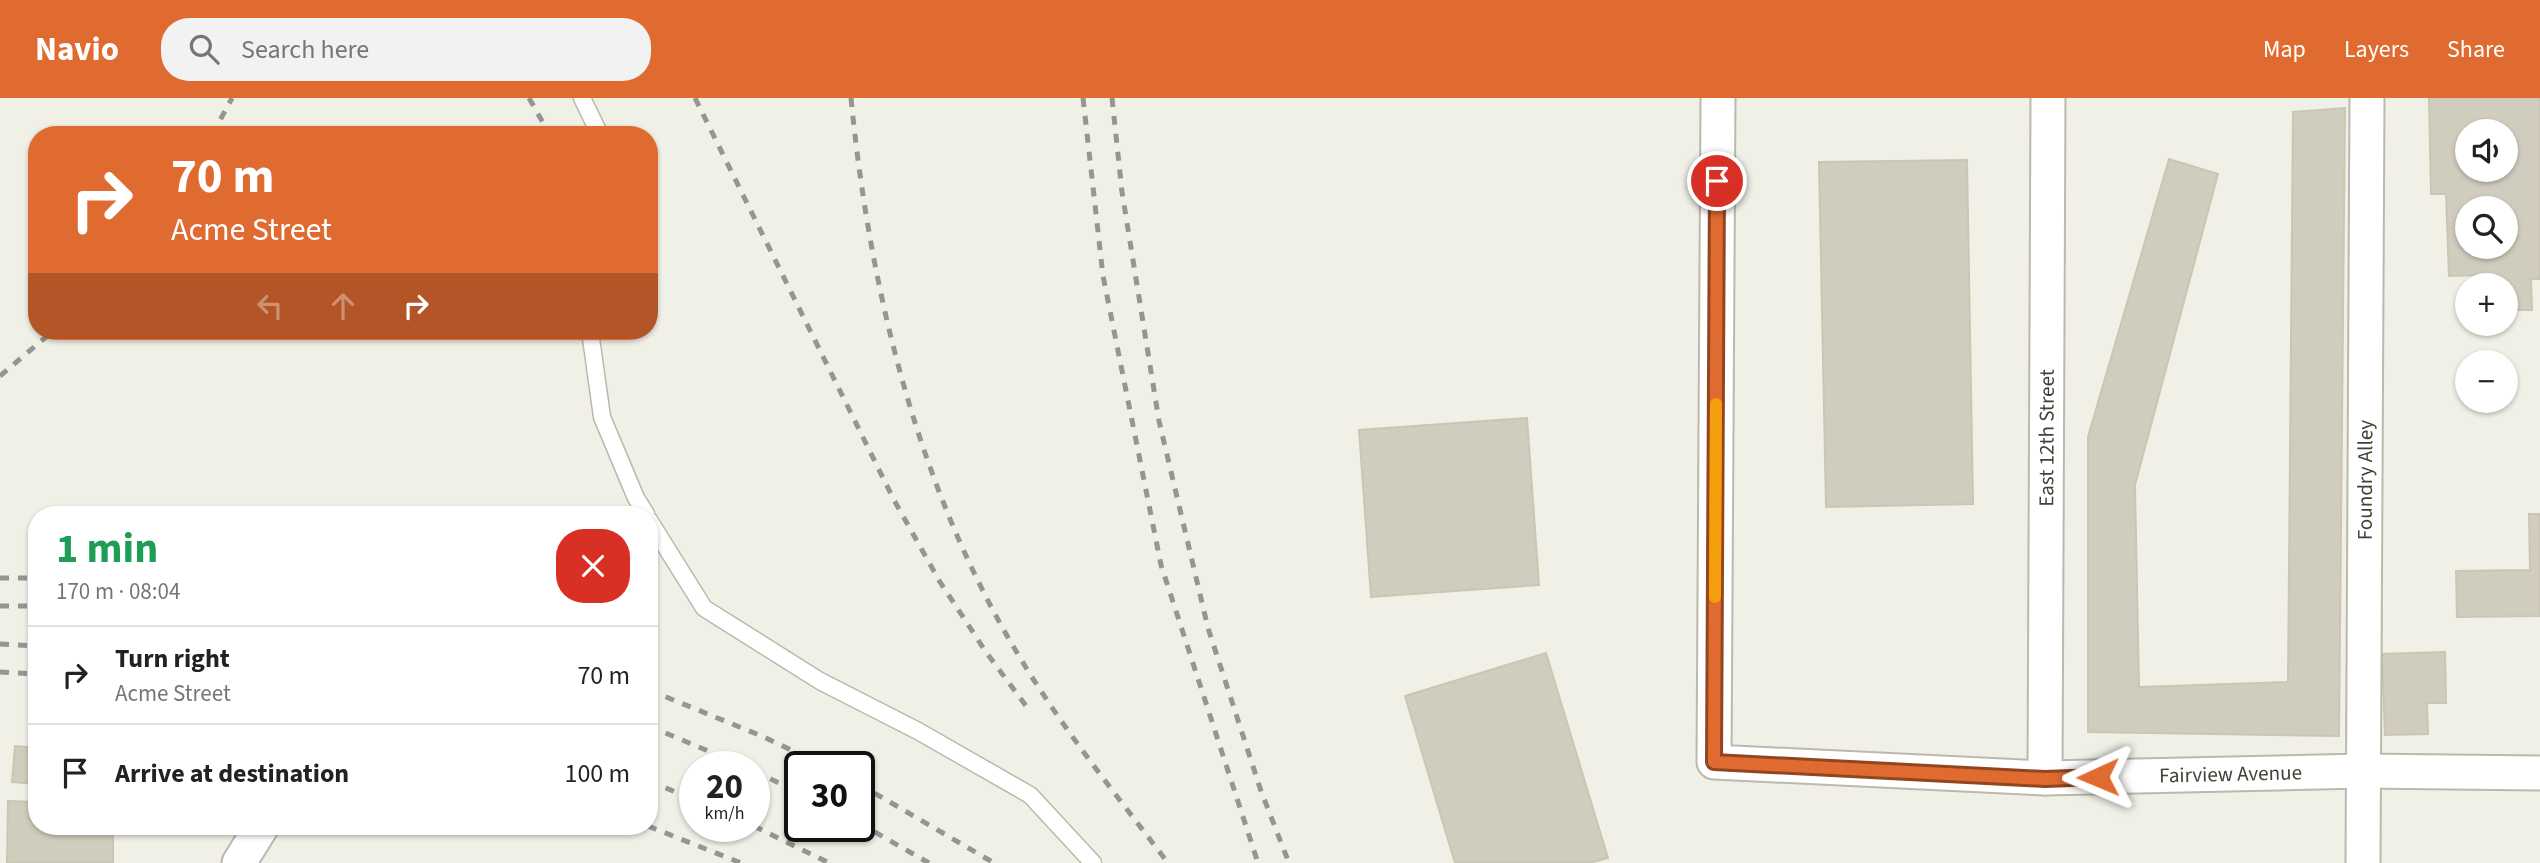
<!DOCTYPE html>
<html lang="en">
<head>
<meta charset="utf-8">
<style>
	:root { --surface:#fff; --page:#f2f2f2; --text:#222; --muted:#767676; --line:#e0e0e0; --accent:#e06b30 }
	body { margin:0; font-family:"Source Sans 3",sans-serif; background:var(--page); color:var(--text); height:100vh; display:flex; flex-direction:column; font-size:26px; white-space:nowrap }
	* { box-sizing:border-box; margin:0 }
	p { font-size:23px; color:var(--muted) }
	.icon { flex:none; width:38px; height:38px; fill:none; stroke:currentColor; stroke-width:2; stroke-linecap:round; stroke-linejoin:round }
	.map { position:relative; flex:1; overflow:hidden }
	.drawer { position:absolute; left:28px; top:408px; width:630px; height:329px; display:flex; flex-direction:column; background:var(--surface); border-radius:28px; box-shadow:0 2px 5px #0004 }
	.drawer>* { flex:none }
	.top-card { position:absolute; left:28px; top:28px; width:630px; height:214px; border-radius:28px; box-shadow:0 2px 5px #0004; background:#e06b30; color:#fff; overflow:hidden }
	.controls { position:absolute; left:2455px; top:21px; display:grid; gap:14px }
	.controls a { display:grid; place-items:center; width:63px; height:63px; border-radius:50%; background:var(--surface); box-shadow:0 2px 5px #0004; font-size:35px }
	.speed { position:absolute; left:679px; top:653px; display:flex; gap:14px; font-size:35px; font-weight:700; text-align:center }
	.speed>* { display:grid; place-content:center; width:91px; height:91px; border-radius:50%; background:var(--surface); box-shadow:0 2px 5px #0004; line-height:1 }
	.speed small { font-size:18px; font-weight:400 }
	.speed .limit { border:4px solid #111; border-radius:10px; background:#fff; color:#111 }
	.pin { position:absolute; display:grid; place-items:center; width:60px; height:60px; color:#fff; margin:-30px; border:4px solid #fff; border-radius:50%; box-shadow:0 2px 7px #0007 }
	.me { position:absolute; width:77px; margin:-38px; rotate:269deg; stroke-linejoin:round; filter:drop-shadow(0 0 5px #0008) }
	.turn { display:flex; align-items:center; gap:24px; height:147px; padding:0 28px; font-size:32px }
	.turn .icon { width:91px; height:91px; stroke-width:2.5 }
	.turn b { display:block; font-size:49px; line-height:60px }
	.lanes { display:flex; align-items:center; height:66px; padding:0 28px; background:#0003; justify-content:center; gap:35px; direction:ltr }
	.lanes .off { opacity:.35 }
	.round { display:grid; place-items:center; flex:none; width:74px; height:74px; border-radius:28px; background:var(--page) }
	.head { display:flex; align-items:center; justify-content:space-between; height:119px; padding:0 28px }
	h1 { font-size:42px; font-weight:700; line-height:52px; color:#1e9e55 }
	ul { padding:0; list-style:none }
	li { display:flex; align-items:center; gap:21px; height:98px; padding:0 28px; border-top:2px solid var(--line) }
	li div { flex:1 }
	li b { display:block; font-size:26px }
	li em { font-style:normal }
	header { display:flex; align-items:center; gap:42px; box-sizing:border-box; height:98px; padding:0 35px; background:var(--accent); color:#fff }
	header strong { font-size:33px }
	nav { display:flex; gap:38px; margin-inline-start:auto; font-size:24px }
	.search { width:490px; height:63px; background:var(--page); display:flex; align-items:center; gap:18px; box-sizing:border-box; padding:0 24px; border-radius:28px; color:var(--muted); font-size:26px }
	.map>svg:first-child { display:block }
	.building { fill:#d1cdbe; stroke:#cbc6b2; stroke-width:2; fill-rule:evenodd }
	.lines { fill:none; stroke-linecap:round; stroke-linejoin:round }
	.service-casing { stroke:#bbb9ab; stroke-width:19 }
	.minor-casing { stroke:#bbb9ab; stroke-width:37 }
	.service { stroke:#fff; stroke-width:16 }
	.minor { stroke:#fff; stroke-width:33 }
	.rail { stroke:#959595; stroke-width:5; stroke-dasharray:9 9; stroke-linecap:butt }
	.route-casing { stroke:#92461f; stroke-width:18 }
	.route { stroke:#e06b30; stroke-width:12 }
	.slow { stroke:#f59e0b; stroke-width:12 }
	.labels { text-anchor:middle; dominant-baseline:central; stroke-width:7; stroke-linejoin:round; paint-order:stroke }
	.street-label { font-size:21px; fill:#434137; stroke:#fff }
</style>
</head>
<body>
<header>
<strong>Navio</strong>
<div class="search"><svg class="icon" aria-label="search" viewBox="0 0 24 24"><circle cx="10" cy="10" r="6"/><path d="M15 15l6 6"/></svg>Search here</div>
<nav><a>Map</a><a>Layers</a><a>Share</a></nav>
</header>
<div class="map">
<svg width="2540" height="765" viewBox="0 0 2540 765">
	<rect width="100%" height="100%" fill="#f1f0e7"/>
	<g class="building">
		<path d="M2429 0H2540V181H2531L2532 212H2506V187H2488L2487 177 2449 178 2446 96H2431ZM2468 33H2506V72H2468ZM2468 110H2506V149H2468Z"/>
		<path d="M2345 10 2339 638 2088 634V339L2169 61 2218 76 2135 387 2139 589 2288 584 2293 14Z"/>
		<path d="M1967 62 1973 406 1826 409 1819 64Z"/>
		<path d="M1527 320 1539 487 1371 499 1359 332Z"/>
		<path d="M2529 416H2540V518L2457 519 2456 473 2530 472Z"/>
		<path d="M2445 554 2446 605H2427L2428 636 2385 637 2382 556Z"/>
		<path d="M1546 555 1608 760 1590 765H1455L1405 598Z"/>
		<path d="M15 648 37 650V686L12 684Z"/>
		<path d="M8 703 37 704V728H113V765H7Z"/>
	</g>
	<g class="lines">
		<g class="service-casing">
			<g id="service">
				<path d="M582 0 600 37"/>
				<path d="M590 233 602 319 636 400 646 416"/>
				<path d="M649 422 704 510 820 583 918 633 1030 697 1093 765"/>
			</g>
		</g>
		<g class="minor-casing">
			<g id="minor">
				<path id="s1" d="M1718 0 1714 664 2045 680 2363 673 2540 675"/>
				<path id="s2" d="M2045 680 2048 0"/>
				<path d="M239 765 262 728"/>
				<path id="s3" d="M2363 765 2367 0"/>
			</g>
		</g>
		<use href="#service" class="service"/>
		<use href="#minor" class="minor"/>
		<g class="rail">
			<path d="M529 0 550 37"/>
			<path d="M695 0 894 402 940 484 986 554 1029 612"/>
			<path d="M851 0C870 195 919 395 1022 563 1065 634 1118 699 1168 765"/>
			<path d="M1083 0 1103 178 1161 467 1258 765"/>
			<path d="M1112 0 1122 94 1159 323 1208 530 1261 693 1289 765"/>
			<path d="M212 37 232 0"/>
			<path d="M649 181 652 185"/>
			<path d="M0 278 53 233"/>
			<path d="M0 480H37"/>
			<path d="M0 508H37"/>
			<path d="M0 546 37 548"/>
			<path d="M0 574 37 576"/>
			<path d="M649 592 764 639 824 668"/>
			<path d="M649 628 744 668"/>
			<path d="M754 673 800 695"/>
			<path d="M649 683 695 702"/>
			<path d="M859 686 994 765"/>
			<path d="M859 725 929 765"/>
			<path d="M648 728 741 765"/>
			<path d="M754 728 829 765"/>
		</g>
	</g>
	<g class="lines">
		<g class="route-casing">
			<path id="route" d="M1717 83 1714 664 2045 681 2098 679"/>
		</g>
		<use href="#route" class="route"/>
		<path class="slow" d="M1715 499 1716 306"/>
	</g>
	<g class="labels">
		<g class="street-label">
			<text stroke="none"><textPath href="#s2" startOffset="340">East 12th Street</textPath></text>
			<text stroke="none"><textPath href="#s3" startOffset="383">Foundry Alley</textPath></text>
			<text stroke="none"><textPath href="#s1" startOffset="1181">Fairview Avenue</textPath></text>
		</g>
	</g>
</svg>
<div class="controls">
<a><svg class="icon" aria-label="sound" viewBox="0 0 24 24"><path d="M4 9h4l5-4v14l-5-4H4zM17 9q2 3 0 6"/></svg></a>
<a><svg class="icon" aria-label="search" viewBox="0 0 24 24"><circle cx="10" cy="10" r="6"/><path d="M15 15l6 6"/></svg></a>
<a>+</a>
<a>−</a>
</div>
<div class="speed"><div>20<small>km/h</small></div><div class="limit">30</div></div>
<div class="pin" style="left:1717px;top:83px;background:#d93025"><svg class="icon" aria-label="arrive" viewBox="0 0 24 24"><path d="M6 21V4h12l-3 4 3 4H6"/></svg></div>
<svg class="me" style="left:2098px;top:679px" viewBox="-20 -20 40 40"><path d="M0-17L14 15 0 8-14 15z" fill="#e06b30" stroke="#fff" stroke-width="4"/></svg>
<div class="top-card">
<div class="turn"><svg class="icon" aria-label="right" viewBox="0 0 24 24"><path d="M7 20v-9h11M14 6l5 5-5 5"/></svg><div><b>70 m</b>Acme Street</div></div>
<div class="lanes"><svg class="icon off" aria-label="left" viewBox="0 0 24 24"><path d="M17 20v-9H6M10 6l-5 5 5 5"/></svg><svg class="icon off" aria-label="ahead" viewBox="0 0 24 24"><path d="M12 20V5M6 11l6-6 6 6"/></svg><svg class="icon" aria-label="right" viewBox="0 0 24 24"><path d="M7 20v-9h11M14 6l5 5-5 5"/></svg></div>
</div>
<section class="drawer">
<div class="head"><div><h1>1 min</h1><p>170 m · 08:04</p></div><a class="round" style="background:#d93025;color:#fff"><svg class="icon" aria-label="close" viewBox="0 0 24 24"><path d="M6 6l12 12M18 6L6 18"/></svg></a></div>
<ul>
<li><svg class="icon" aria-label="right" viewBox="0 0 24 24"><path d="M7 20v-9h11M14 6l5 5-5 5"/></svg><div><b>Turn right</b><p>Acme Street</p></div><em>70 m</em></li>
<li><svg class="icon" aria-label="arrive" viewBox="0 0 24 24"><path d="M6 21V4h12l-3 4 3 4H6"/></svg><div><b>Arrive at destination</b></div><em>100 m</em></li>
</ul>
</section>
</div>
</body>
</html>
